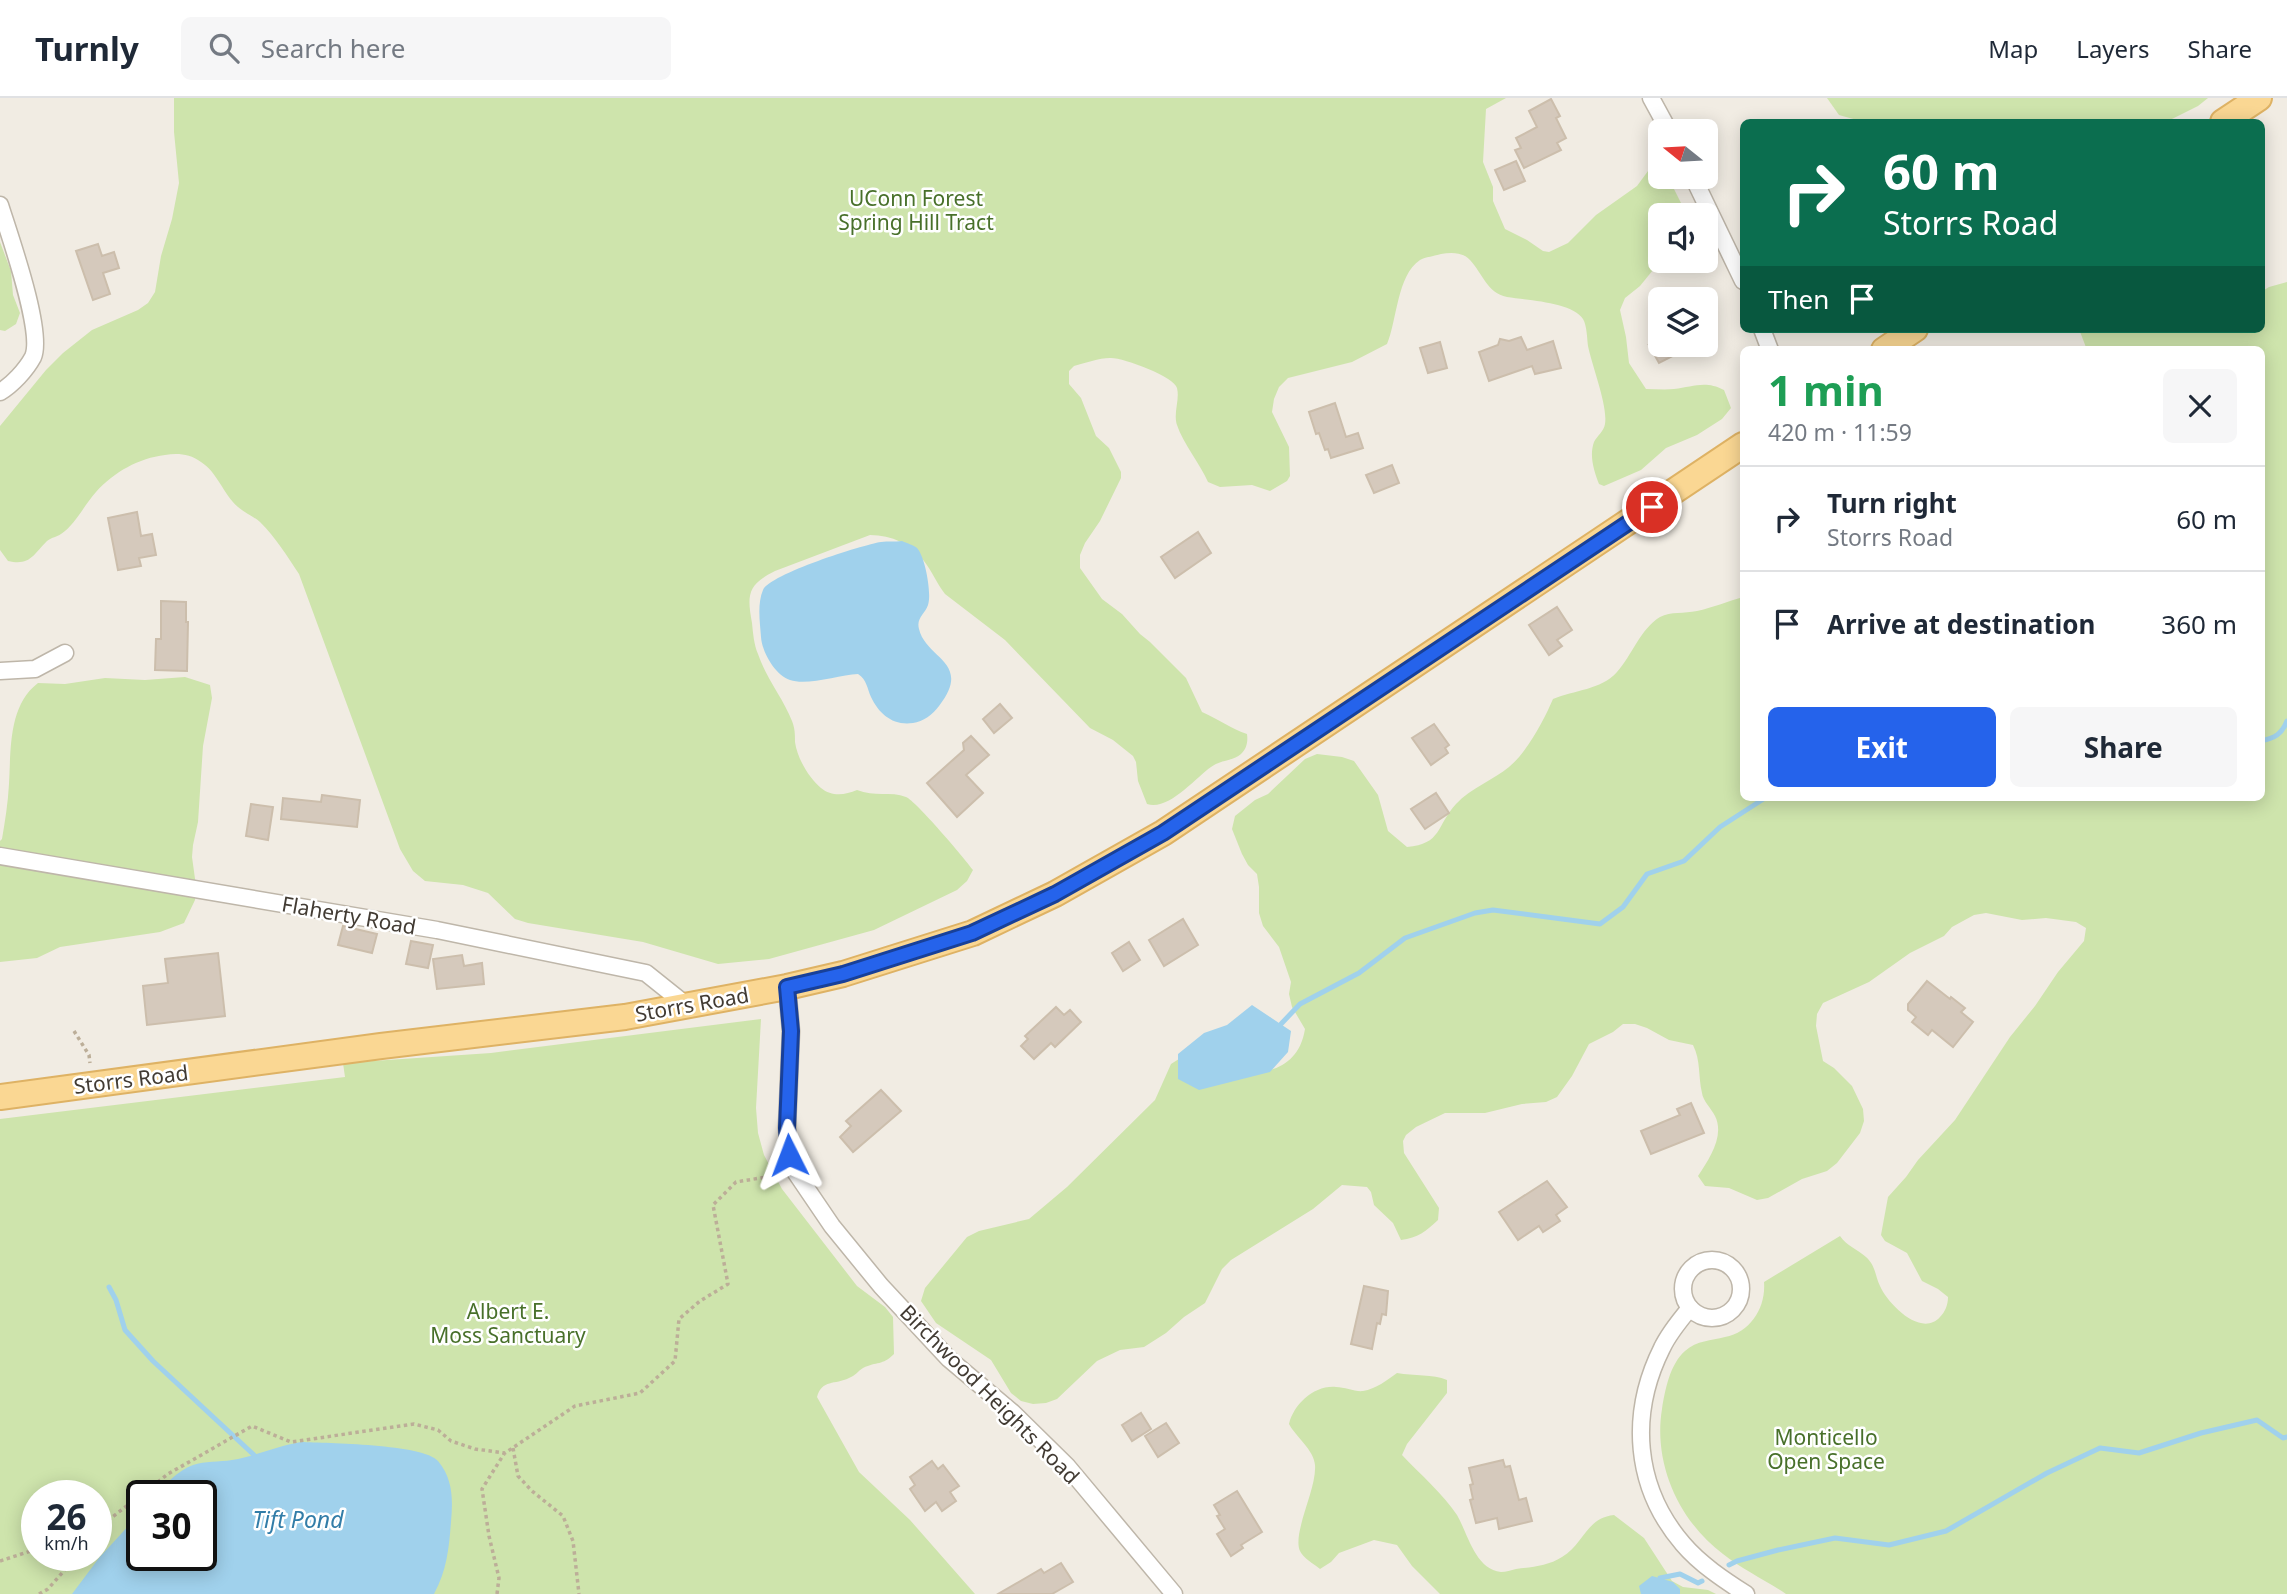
<!DOCTYPE html>
<html lang="en">
<head>
<meta charset="utf-8">
<style>
	:root { --surface:#fff; --page:#f6f6f7; --text:#1f2937; --muted:#747a83; --line:#e0e1e3; --accent:#2563eb }
	body { margin:0; font-family:"Noto Sans",sans-serif; background:var(--page); color:var(--text); height:100vh; display:flex; flex-direction:column; font-size:26px; white-space:nowrap }
	* { box-sizing:border-box; margin:0 }
	p { font-size:23px; color:var(--muted) }
	.icon { flex:none; width:38px; height:38px; fill:none; stroke:currentColor; stroke-width:2; stroke-linecap:round; stroke-linejoin:round }
	.map { position:relative; flex:1; overflow:hidden }
	.drawer { position:absolute; left:1740px; top:248px; width:525px; height:455px; display:flex; flex-direction:column; background:var(--surface); border-radius:10px; box-shadow:0 4px 18px #0003 }
	.drawer>* { flex:none }
	.hud { position:absolute; left:1740px; top:21px; width:525px; height:214px; border-radius:10px; box-shadow:0 4px 18px #0003; background:#0b6e4f; color:#fff; overflow:hidden }
	.needle { width:46px; rotate:288deg }
	.fabs { position:absolute; left:1648px; top:21px; display:grid; gap:14px }
	.fabs a { display:grid; place-items:center; width:70px; height:70px; border-radius:10px; background:var(--surface); box-shadow:0 4px 18px #0003; font-size:35px }
	.speed { position:absolute; left:21px; top:1382px; display:flex; gap:14px; font-size:35px; font-weight:700; text-align:center }
	.speed>* { display:grid; place-content:center; width:91px; height:91px; border-radius:50%; background:var(--surface); box-shadow:0 4px 18px #0003; line-height:1 }
	.speed small { font-size:18px; font-weight:400 }
	.speed .limit { border:4px solid #111; border-radius:10px; background:#fff; color:#111 }
	.pin { position:absolute; display:grid; place-items:center; width:60px; height:60px; color:#fff; margin:-30px; border:4px solid #fff; border-radius:50%; box-shadow:0 2px 7px #0007 }
	.me { position:absolute; width:77px; margin:-38px; rotate:357deg; stroke-linejoin:round; filter:drop-shadow(0 0 5px #0008) }
	.turn { display:flex; align-items:center; gap:24px; height:147px; padding:0 28px; font-size:32px }
	.turn .icon { width:91px; height:91px; stroke-width:2.5 }
	.turn b { display:block; font-size:49px; line-height:60px }
	.then { display:flex; align-items:center; height:66px; padding:0 28px; background:#0003; gap:14px; font-size:26px }
	.round { display:grid; place-items:center; flex:none; width:74px; height:74px; border-radius:10px; background:var(--page) }
	.head { display:flex; align-items:center; justify-content:space-between; height:119px; padding:0 28px }
	h1 { font-size:42px; font-weight:700; line-height:52px; color:#1e9e55 }
	.button { display:flex; gap:14px; margin-top:auto; padding:14px 28px }
	.button a { flex:1; height:80px; border-radius:10px; background:var(--accent); color:#fff; font-size:28px; font-weight:700; line-height:80px; text-align:center }
	.button a+a { background:var(--page); color:var(--text) }
	ul { padding:0; list-style:none }
	li { display:flex; align-items:center; gap:21px; height:105px; padding:0 28px; border-top:2px solid var(--line) }
	li div { flex:1 }
	li b { display:block; font-size:26px }
	li em { font-style:normal }
	header { display:flex; align-items:center; gap:42px; box-sizing:border-box; height:98px; padding:0 35px; background:var(--surface); border-bottom:2px solid var(--line) }
	header strong { font-size:33px }
	nav { display:flex; gap:38px; margin-inline-start:auto; font-size:24px }
	.search { width:490px; height:63px; background:var(--page); display:flex; align-items:center; gap:18px; box-sizing:border-box; padding:0 24px; border-radius:10px; color:var(--muted); font-size:26px }
	.map>svg:first-child { display:block }
	.green { fill:#cee4ac; fill-rule:evenodd }
	.water { fill:#a0d1ec }
	.lines { fill:none; stroke-linecap:round; stroke-linejoin:round }
	.stream { stroke:#a0d1ec; stroke-width:5 }
	.building { fill:#d5c9bc; stroke:#ccbeac; stroke-width:2 }
	.street-casing { stroke:#beb6a9; stroke-width:19 }
	.primary-casing { stroke:#deb264; stroke-width:28 }
	.path { stroke:#bcae98; stroke-width:3.5; stroke-dasharray:3.5 3.5; stroke-linecap:butt }
	.street { stroke:#fff; stroke-width:16 }
	.primary { stroke:#fad793; stroke-width:24 }
	.route-casing { stroke:#184099; stroke-width:18 }
	.route { stroke:#2563eb; stroke-width:12 }
	.labels { text-anchor:middle; dominant-baseline:central; stroke-width:5; stroke-linejoin:round; paint-order:stroke }
	.park-label { font-size:21px; fill:#48702a; stroke:#fff }
	.street-label { font-size:21px; fill:#423b33; stroke:#fff }
	.water-label { font-size:23px; font-style:italic; fill:#327da8; stroke:#fff }
</style>
</head>
<body>
<header>
<strong>Turnly</strong>
<div class="search"><svg class="icon" aria-label="search" viewBox="0 0 24 24"><circle cx="10" cy="10" r="6"/><path d="M15 15l6 6"/></svg>Search here</div>
<nav><a>Map</a><a>Layers</a><a>Share</a></nav>
</header>
<div class="map">
<svg width="2287" height="1496" viewBox="0 0 2287 1496">
	<rect width="100%" height="100%" fill="#f1ece3"/>
	<g class="green">
		<path d="M174 0H1506L1486 11 1483 64 1493 89V103L1505 131 1527 142 1543 153 1549 154 1568 145 1596 117 1637 88 1648 73 1660 71 1661 79H1668L1687 117H1661V163H1674L1653 172 1640 188 1625 200 1620 212 1626 239 1629 265 1646 291C1655 291 1665 292 1674 291 1693 289 1705 282 1724 292L1731 310 1722 321 1697 337 1666 350 1641 372 1604 388 1599 386C1594 373 1589 358 1594 344 1597 338 1604 333 1605 326 1608 308 1592 268 1588 248 1587 240 1587 228 1583 221 1573 204 1526 202 1507 199 1487 195 1483 176 1470 162 1463 154 1451 154 1441 156 1435 158 1425 159 1420 162 1397 177 1397 223 1387 246L1352 264 1288 280 1279 289 1274 301 1272 314 1289 349 1290 378 1287 383 1270 393 1252 387 1220 389 1208 384C1200 366 1183 345 1177 327 1173 315 1180 302 1177 290 1175 279 1122 259 1110 260 1099 260 1085 265 1074 268L1069 273V286L1081 300 1096 338 1109 350 1121 374V380L1100 423 1085 445 1080 457V470L1102 501 1122 516 1140 536 1150 544 1186 580 1202 614C1218 621 1232 631 1247 636 1248 643 1247 651 1241 656 1233 663 1220 662 1211 669 1195 680 1169 713 1147 706L1138 683 1136 664 1133 658 1113 642 1090 630 1005 542 945 496C937 486 932 473 924 463 911 446 892 437 870 437L775 473C747 487 747 497 752 525 753 535 754 547 758 556 766 580 783 600 792 623 795 631 795 636 795 644 797 660 809 680 821 690 832 699 845 697 857 692 874 699 891 693 906 699 916 703 965 761 973 772L967 783 957 792 874 832 769 861 718 866 643 844 528 825 515 821 488 795 463 787 425 783 413 773 400 751 299 476C287 458 276 440 260 424 253 418 245 415 238 409 223 396 218 375 201 364 190 356 178 355 165 357 139 360 114 374 96 394 84 407 76 426 61 436 57 439 52 439 47 443 33 457 30 468 8 463L0 452V328L46 272 63 255 92 232 138 212 148 205 155 194 161 158 172 121 179 85 174 34Z"/>
		<path d="M1827 0H2208L2198 8 2166 24H1864L1839 17Z"/>
		<path d="M0 144 11 173 13 197 20 215 16 226 5 233 0 232Z"/>
		<path d="M2287 184V1496H1786C1765 1482 1742 1471 1723 1456 1679 1423 1653 1366 1662 1311 1665 1292 1670 1266 1685 1253 1697 1242 1711 1243 1725 1239 1751 1234 1766 1209 1764 1184L1840 1138C1847 1148 1857 1151 1866 1159 1876 1168 1875 1178 1880 1188 1888 1206 1921 1240 1940 1219 1945 1214 1948 1207 1948 1199L1938 1191 1922 1183 1907 1155 1885 1143 1881 1137 1888 1099 1906 1079 1918 1062 1955 1022 2010 939 2035 908 2058 874 2084 843 2086 830 2076 824 2046 820 2022 822 1986 815 1974 817 1952 829 1944 838 1910 855 1869 884 1823 905 1817 916 1816 928 1823 963 1834 970 1852 988 1863 1011 1864 1023 1860 1035 1837 1065 1827 1073 1802 1081 1768 1100 1757 1102 1729 1090 1705 1088 1698 1078C1709 1061 1725 1038 1715 1018 1711 1010 1703 1003 1702 995 1698 978 1701 963 1693 947L1669 942 1647 930 1635 926H1623L1613 934 1589 946 1572 978 1557 999 1546 1004 1522 1006 1485 1015H1445L1416 1029 1406 1037 1403 1043 1404 1055 1439 1110 1438 1122C1426 1133 1418 1140 1401 1142L1393 1125 1374 1107 1371 1094 1367 1089 1342 1087 1313 1111 1231 1162 1222 1171 1205 1205 1184 1219 1166 1235 1144 1249 1120 1252 1097 1263 1057 1301 1046 1305 1033 1306 1021 1303 1011 1295 991 1262 936 1225 921 1203 925 1190 967 1139 979 1133 1029 1121 1067 1089 1155 1002 1171 966 1182 959 1213 980C1252 975 1297 980 1305 931L1292 909 1289 896 1291 884 1279 849 1263 828 1259 815V789L1257 776 1248 767 1242 756 1232 731 1235 718 1255 702 1268 696 1305 661 1317 656 1342 659 1354 663 1378 697 1388 733 1407 749C1442 746 1436 728 1456 706 1471 690 1493 682 1509 669 1527 654 1544 622 1553 601 1574 592 1601 592 1617 574 1631 559 1641 530 1660 519 1671 513 1684 516 1697 513 1712 510 1728 503 1743 499V700H2261V252H2087L2079 231H2261V194L2269 189Z"/>
		<path d="M185 579 210 587 212 600 203 648 198 724 193 747 192 759 196 788 195 802 184 825 160 834 60 849 37 860 0 864V743L2 741C5 723 8 705 9 686 11 652 8 608 38 585L65 586 105 580 145 582Z"/>
		<path d="M761 921 756 1010 758 1035 764 1057 782 1091 857 1188 885 1209 893 1219 894 1256C882 1268 877 1263 863 1270 858 1273 855 1278 849 1280 835 1287 822 1281 817 1299L859 1374 910 1422 975 1496H0V1021L345 979 343 965 491 955ZM37 1398H96V1458H37ZM142 1398H201V1458H142Z"/>
		<path d="M1397 1275C1414 1278 1433 1276 1447 1282V1295L1407 1346 1402 1357C1419 1375 1444 1397 1457 1417 1468 1436 1475 1471 1501 1474 1506 1474 1511 1472 1516 1471 1532 1469 1548 1468 1562 1459 1584 1446 1586 1420 1614 1417L1644 1440 1672 1483 1683 1489 1708 1492 1716 1496H1440L1412 1468 1397 1447 1374 1442 1339 1455 1331 1464 1320 1471C1314 1466 1303 1460 1300 1453 1292 1435 1317 1391 1315 1367 1314 1352 1296 1339 1289 1326 1294 1306 1314 1287 1336 1289 1345 1289 1355 1294 1363 1293 1376 1291 1387 1282 1397 1275Z"/>
	</g>
	<g class="water">
		<path d="M902 443C906 445 914 447 917 450 925 458 932 496 928 507 925 516 916 520 919 531 926 561 973 564 939 608 933 616 923 624 913 625 893 628 879 616 871 599 867 590 867 582 858 576 839 577 807 588 790 582 775 577 762 554 761 539 760 525 757 506 763 492 770 476 862 447 881 444 888 443 895 444 902 443Z"/>
		<path d="M1252 907 1291 933 1288 954 1270 974 1199 992 1178 981V956L1204 935 1227 927Z"/>
		<path d="M301 1344C326 1345 424 1346 438 1363 453 1381 453 1401 451 1424 449 1450 447 1472 434 1496H72L99 1460 142 1413V1458H201V1398H155C166 1386 177 1373 193 1367 205 1363 219 1364 232 1362 256 1358 277 1348 301 1344Z"/>
		<path d="M1652 1478 1673 1484 1680 1491V1496H1641L1639 1488Z"/>
	</g>
	<g class="lines">
		<g class="stream">
			<path d="M2261 643C2275 640 2282 636 2287 623"/>
			<path d="M1281 926 1300 906 1359 875 1405 840 1475 815 1493 812 1600 826 1623 809 1647 776 1684 763 1720 729 1765 700"/>
			<path d="M109 1189 116 1202 125 1232 153 1263 254 1357"/>
			<path d="M1729 1467 1737 1463 1778 1452 1835 1440 1889 1447 1946 1433 2047 1375 2100 1350 2139 1355 2201 1335 2257 1322 2283 1340 2287 1339"/>
			<path d="M1660 1480 1680 1476 1698 1485 1702 1483"/>
		</g>
	</g>
	<g class="building">
		<path d="M1551 1 1560 18 1556 20 1566 40 1557 45 1561 52 1524 70 1515 52 1521 50 1516 40 1537 29 1529 13Z"/>
		<path d="M1516 63 1525 83 1504 92 1495 72Z"/>
		<path d="M98 146 102 158 114 154 119 170 103 175 110 196 93 202 76 153Z"/>
		<path d="M1521 239 1527 252 1553 243 1561 270 1535 276 1532 268 1489 283 1479 254 1498 247 1500 241 1509 243Z"/>
		<path d="M1440 244 1447 270 1428 275 1420 250Z"/>
		<path d="M1649 247H1694L1659 265Z"/>
		<path d="M1335 305 1346 339 1358 335 1363 350 1331 360 1328 351 1325 352 1319 335 1316 336 1309 314Z"/>
		<path d="M1392 367 1399 385 1374 395 1366 377Z"/>
		<path d="M137 414 141 438 152 436 156 457 139 460 141 468 118 472 108 420Z"/>
		<path d="M1198 434 1211 455 1175 480 1161 459Z"/>
		<path d="M161 503 186 504V524H188L187 573 155 572 156 541H161Z"/>
		<path d="M1557 509 1572 532 1557 542 1562 548 1549 557 1529 527Z"/>
		<path d="M1000 606 1012 620 994 635 983 621Z"/>
		<path d="M1434 626 1449 647 1445 650 1448 655 1431 667 1412 640Z"/>
		<path d="M971 638 989 657 966 677 983 695 957 719 927 685 964 652 963 645Z"/>
		<path d="M1436 695 1449 715 1425 731 1411 711Z"/>
		<path d="M322 697 360 702 357 729 281 721 283 700 321 704Z"/>
		<path d="M251 706 273 709 268 742 246 738Z"/>
		<path d="M1183 821 1198 847 1164 868 1149 842Z"/>
		<path d="M343 828 377 836 372 855 338 847Z"/>
		<path d="M411 843 433 847 428 870 406 866Z"/>
		<path d="M1129 844 1140 862 1123 873 1112 855Z"/>
		<path d="M218 855 225 918 147 927 143 888 168 885 165 861Z"/>
		<path d="M462 857 464 868 482 865 484 886 437 891 433 861Z"/>
		<path d="M1927 883 1950 901 1951 899 1965 910 1961 914 1973 924 1953 949 1932 932 1928 937 1912 924 1916 919 1908 912V906Z"/>
		<path d="M1056 909 1064 917 1070 912 1081 924 1055 949 1051 945 1034 961 1021 948 1028 941 1025 938Z"/>
		<path d="M881 992 901 1013 853 1054 840 1039 851 1028 846 1023Z"/>
		<path d="M1691 1005 1704 1035 1651 1056 1641 1033 1680 1017 1677 1011Z"/>
		<path d="M1547 1083 1567 1109 1556 1117 1560 1123 1543 1134 1539 1128 1518 1142 1499 1114Z"/>
		<path d="M1364 1188 1388 1193 1386 1217 1382 1216 1380 1226 1377 1225 1372 1251 1351 1246Z"/>
		<path d="M1141 1315 1151 1331 1132 1343 1122 1327Z"/>
		<path d="M1166 1325 1179 1345 1158 1359 1145 1338Z"/>
		<path d="M1503 1362 1505 1369 1510 1368 1519 1402 1526 1400 1532 1423 1499 1431 1497 1420 1476 1425 1470 1402 1473 1401 1470 1387 1473 1386 1469 1370Z"/>
		<path d="M932 1363 938 1371 943 1367 959 1388 950 1394 956 1403 942 1413 936 1404 925 1413 910 1391 915 1387 910 1379Z"/>
		<path d="M1237 1393 1262 1434 1241 1447 1243 1450 1231 1458 1217 1436 1225 1431 1217 1418 1220 1417 1214 1407Z"/>
		<path d="M1061 1465 1073 1484 1052 1496H998L1041 1471 1044 1475Z"/>
	</g>
	<g class="lines">
		<g class="street-casing">
			<g id="street">
				<path d="M1651 0 1669 33"/>
				<path d="M1693 79 1743 183"/>
				<path d="M0 107C9 136 44 234 33 259 26 272 12 287 0 294"/>
				<path d="M1762 231 1770 252"/>
				<path d="M0 573 35 571 65 555"/>
				<path d="M0 758 437 832 646 875 686 907"/>
				<path d="M787 889 791 933 787 1029 789 1057 796 1075 832 1128 881 1188 949 1261 1012 1314 1067 1368 1174 1496"/>
				<circle cx="1712" cy="1191" r="29"/>
				<path d="M1690 1210C1680 1222 1669 1235 1662 1250 1629 1316 1634 1389 1683 1446 1700 1466 1724 1482 1746 1496"/>
			</g>
		</g>
		<g class="primary-casing">
			<g id="primary">
				<path d="M2223 24 2259 0"/>
				<path d="M1884 252 1915 231"/>
				<path d="M0 999 381 948 625 919 787 889 843 876 973 835 1055 796 1163 735 1743 347"/>
			</g>
		</g>
		<g class="path">
			<path d="M74 933 89 957 90 965"/>
			<path d="M513 1350 518 1378 532 1393 563 1418 573 1443 579 1496"/>
			<path d="M96 1430 102 1427 168 1376 252 1328 291 1344 414 1326 438 1332 451 1343 475 1351 505 1355 575 1308 640 1295 675 1263 679 1221 700 1203 728 1186 713 1107 736 1084 779 1077"/>
			<path d="M0 1463 37 1451"/>
			<path d="M39 1496 48 1491 77 1458"/>
			<path d="M497 1496 499 1480 489 1438 482 1391 504 1356"/>
		</g>
		<use href="#street" class="street"/>
		<use href="#primary" class="primary"/>
	</g>
	<g class="lines">
		<g class="route-casing">
			<path id="route" d="M789 1057 787 1030 791 933 787 889 843 876 972 835 1055 796 1163 735 1652 409"/>
		</g>
		<use href="#route" class="route"/>
	</g>
	<g class="labels">
		<g class="park-label">
			<text x="916" y="100">UConn Forest<tspan x="916" dy="24">Spring Hill Tract</tspan></text>
			<text x="508" y="1213">Albert E.<tspan x="508" dy="24">Moss Sanctuary</tspan></text>
			<text x="1826" y="1339">Monticello<tspan x="1826" dy="24">Open Space</tspan></text>
		</g>
		<g class="street-label">
			<text transform="translate(349 817) rotate(10)">Flaherty Road</text>
			<text transform="translate(692 906) rotate(-10)">Storrs Road</text>
			<text transform="translate(131 981) rotate(-7)">Storrs Road</text>
			<text transform="translate(990 1296) rotate(45)">Birchwood Heights Road</text>
		</g>
		<g class="water-label">
			<text x="298" y="1421">Tift Pond</text>
		</g>
	</g>
</svg>
<div class="fabs">
<a><svg class="needle" viewBox="-14 -14 28 28"><path d="M0-13l5 13h-10z" fill="#e53935"/><path d="M0 13l5-13h-10z" fill="#747a83"/></svg></a>
<a><svg class="icon" aria-label="sound" viewBox="0 0 24 24"><path d="M4 9h4l5-4v14l-5-4H4zM17 9q2 3 0 6"/></svg></a>
<a><svg class="icon" aria-label="layers" viewBox="0 0 24 24"><path d="M12 4l9 5-9 5-9-5zM3 14l9 5 9-5"/></svg></a>
</div>
<div class="speed"><div>26<small>km/h</small></div><div class="limit">30</div></div>
<div class="pin" style="left:1652px;top:409px;background:#d93025"><svg class="icon" aria-label="arrive" viewBox="0 0 24 24"><path d="M6 21V4h12l-3 4 3 4H6"/></svg></div>
<svg class="me" style="left:789px;top:1057px" viewBox="-20 -20 40 40"><path d="M0-17L14 15 0 8-14 15z" fill="#2563eb" stroke="#fff" stroke-width="4"/></svg>
<div class="hud">
<div class="turn"><svg class="icon" aria-label="right" viewBox="0 0 24 24"><path d="M7 20v-9h11M14 6l5 5-5 5"/></svg><div><b>60 m</b>Storrs Road</div></div>
<div class="then">Then<svg class="icon" aria-label="arrive" viewBox="0 0 24 24"><path d="M6 21V4h12l-3 4 3 4H6"/></svg></div>
</div>
<section class="drawer">
<div class="head"><div><h1>1 min</h1><p>420 m · 11:59</p></div><a class="round"><svg class="icon" aria-label="close" viewBox="0 0 24 24"><path d="M6 6l12 12M18 6L6 18"/></svg></a></div>
<ul>
<li><svg class="icon" aria-label="right" viewBox="0 0 24 24"><path d="M7 20v-9h11M14 6l5 5-5 5"/></svg><div><b>Turn right</b><p>Storrs Road</p></div><em>60 m</em></li>
<li><svg class="icon" aria-label="arrive" viewBox="0 0 24 24"><path d="M6 21V4h12l-3 4 3 4H6"/></svg><div><b>Arrive at destination</b></div><em>360 m</em></li>
</ul>
<div class="button"><a>Exit</a><a>Share</a></div>
</section>
</div>
</body>
</html>
